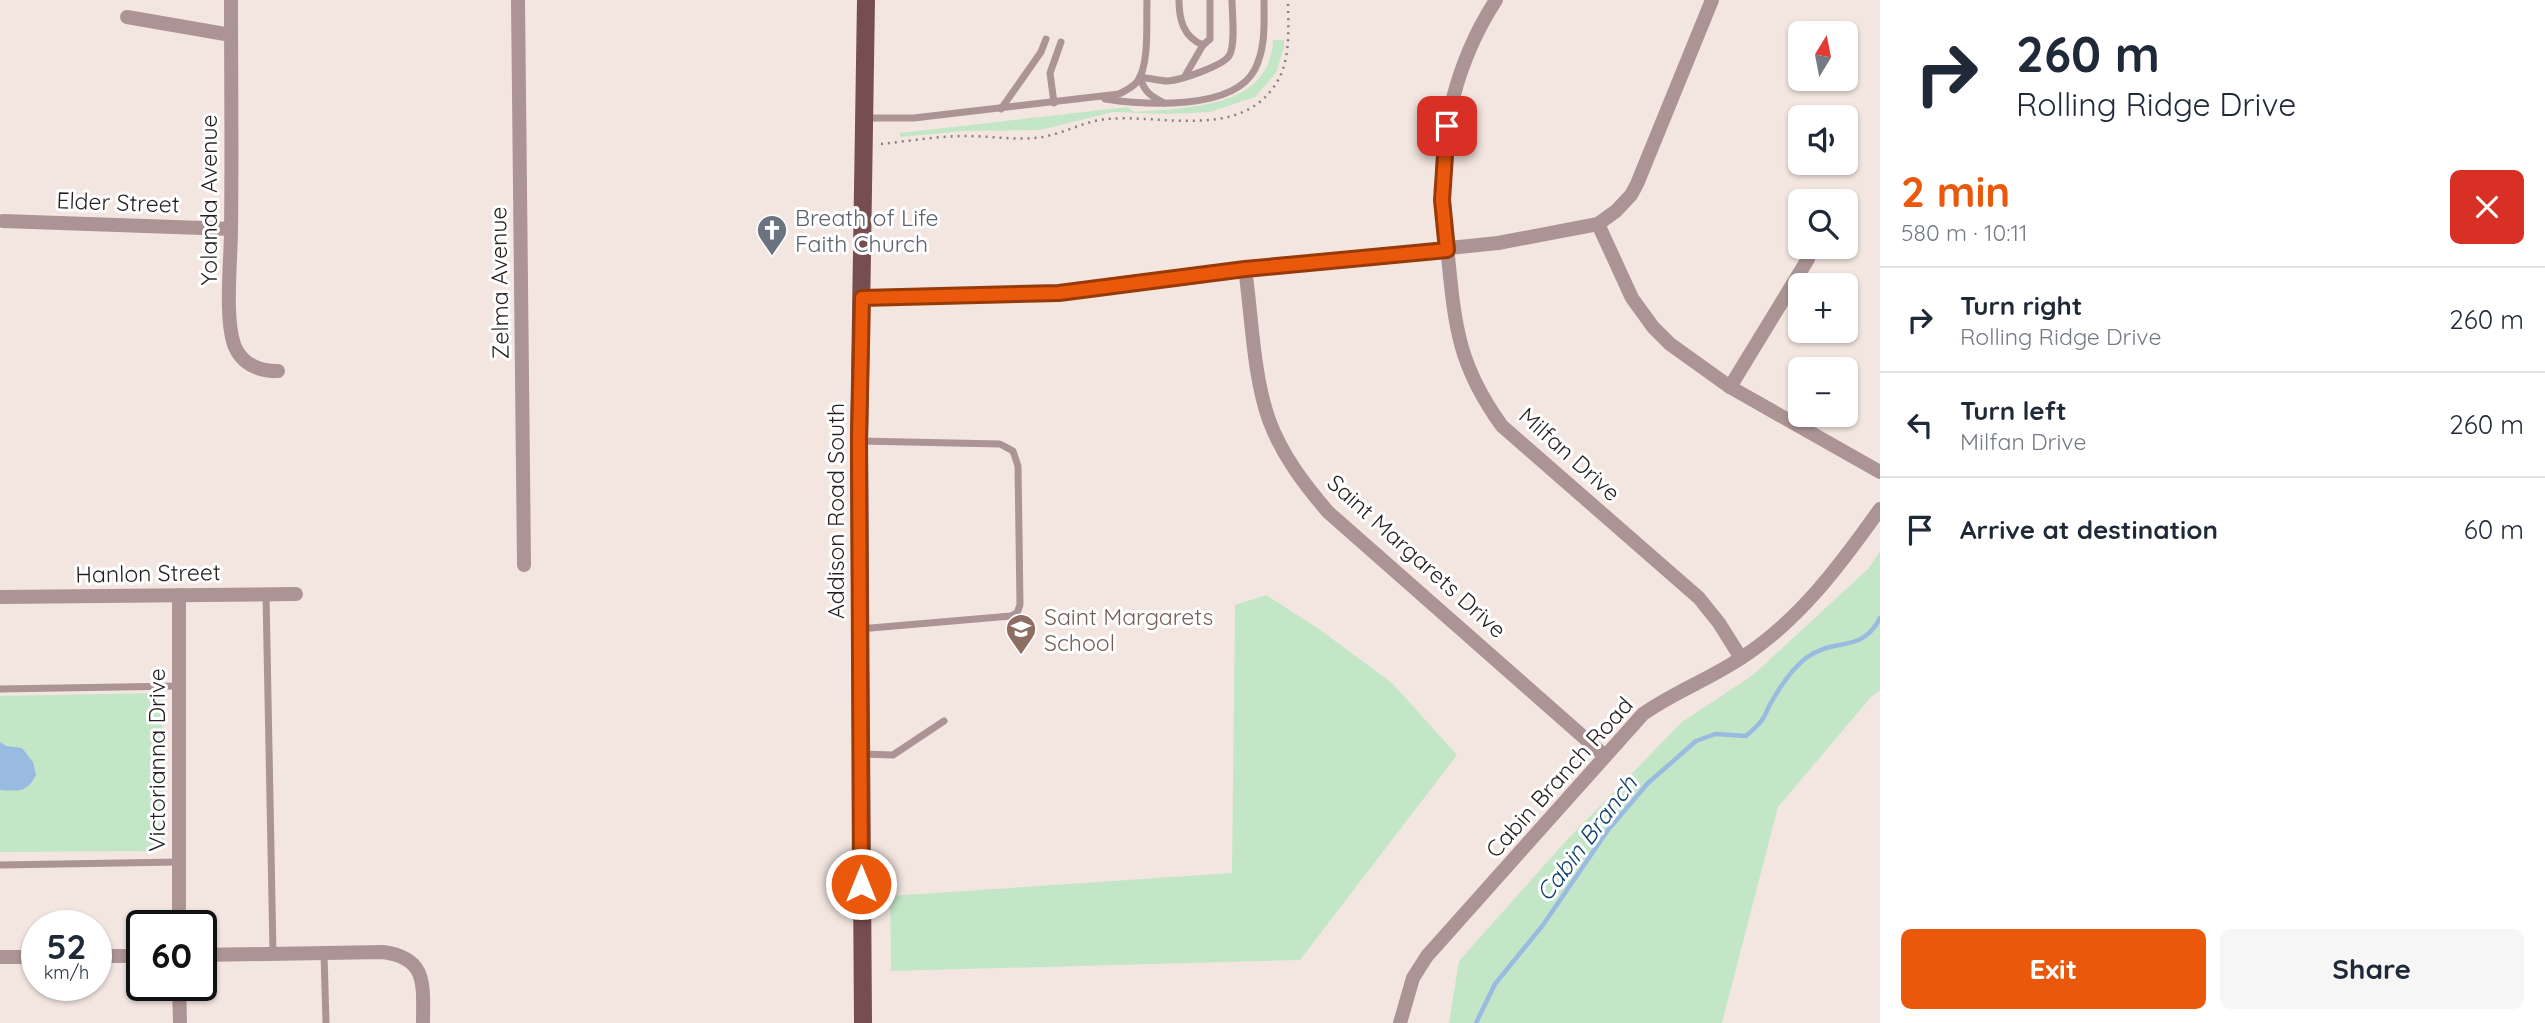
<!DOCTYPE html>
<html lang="en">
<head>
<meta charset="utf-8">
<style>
	:root { --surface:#fff; --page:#f6f6f7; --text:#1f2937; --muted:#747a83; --line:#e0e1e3; --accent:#ea580c }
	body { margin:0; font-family:Quicksand,sans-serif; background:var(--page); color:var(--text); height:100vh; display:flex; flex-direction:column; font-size:26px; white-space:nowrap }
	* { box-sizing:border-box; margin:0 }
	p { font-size:23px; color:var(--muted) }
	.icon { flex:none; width:38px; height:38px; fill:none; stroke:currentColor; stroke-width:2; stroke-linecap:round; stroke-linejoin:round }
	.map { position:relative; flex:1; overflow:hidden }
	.drawer { display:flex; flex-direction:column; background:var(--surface); width:665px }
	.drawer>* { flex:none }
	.banner { background:#fff; color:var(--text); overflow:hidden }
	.needle { width:46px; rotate:10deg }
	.buttons { position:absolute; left:1788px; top:21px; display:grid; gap:14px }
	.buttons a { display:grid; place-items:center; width:70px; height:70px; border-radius:10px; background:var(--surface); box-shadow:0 2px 5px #0004; font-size:35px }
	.speed { position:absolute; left:21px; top:910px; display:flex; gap:14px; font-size:35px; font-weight:700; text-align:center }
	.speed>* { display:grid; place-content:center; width:91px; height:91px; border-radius:50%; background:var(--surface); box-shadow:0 2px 5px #0004; line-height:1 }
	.speed small { font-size:18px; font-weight:400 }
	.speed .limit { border:4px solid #111; border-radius:10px; background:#fff; color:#111 }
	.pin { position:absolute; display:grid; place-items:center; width:60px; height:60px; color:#fff; margin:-30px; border-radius:14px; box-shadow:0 4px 10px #0006 }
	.me { position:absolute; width:77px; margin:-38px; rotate:0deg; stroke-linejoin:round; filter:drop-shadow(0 0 5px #0008) }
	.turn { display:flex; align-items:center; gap:24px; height:147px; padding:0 21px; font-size:32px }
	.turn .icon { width:91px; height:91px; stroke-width:2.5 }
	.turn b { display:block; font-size:49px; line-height:60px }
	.round { display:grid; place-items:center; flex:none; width:74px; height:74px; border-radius:10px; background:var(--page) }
	.overview { display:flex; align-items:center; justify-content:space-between; height:119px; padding:0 21px }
	h1 { font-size:42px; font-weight:800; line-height:52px; color:var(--accent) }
	.primary-button { display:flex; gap:14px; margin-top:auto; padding:14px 21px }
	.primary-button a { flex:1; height:80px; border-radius:10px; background:var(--accent); color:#fff; font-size:28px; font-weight:800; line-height:80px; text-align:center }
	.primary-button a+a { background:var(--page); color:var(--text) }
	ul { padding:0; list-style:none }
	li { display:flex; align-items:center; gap:21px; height:105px; padding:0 21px; border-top:2px solid var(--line) }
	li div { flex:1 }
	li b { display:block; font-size:26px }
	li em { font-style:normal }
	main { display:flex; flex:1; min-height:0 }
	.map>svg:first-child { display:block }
	.green { fill:#c3e6c7 }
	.water { fill:#9abbe1 }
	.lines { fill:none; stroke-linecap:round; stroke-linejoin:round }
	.stream { stroke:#9abbe1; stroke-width:4.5 }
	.path { stroke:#887f7c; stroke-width:2.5; stroke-dasharray:2 5; stroke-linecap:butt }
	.service { stroke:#ac9494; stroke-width:7 }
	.minor { stroke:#ac9494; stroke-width:14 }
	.primary { stroke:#774e4f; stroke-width:18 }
	.route-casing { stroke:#983908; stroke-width:18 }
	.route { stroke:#ea580c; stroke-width:12 }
	.labels { text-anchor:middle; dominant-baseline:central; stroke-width:6; stroke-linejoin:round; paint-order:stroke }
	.street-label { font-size:23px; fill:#241f1e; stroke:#fff }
	.worship-label { font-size:23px; fill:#5b616d; stroke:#fff; text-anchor:start }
	.education-label { font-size:23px; fill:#785e54; stroke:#fff; text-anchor:start }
	.water-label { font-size:24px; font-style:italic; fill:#10406f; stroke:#fff }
</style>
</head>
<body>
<main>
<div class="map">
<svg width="1880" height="1023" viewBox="0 0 1880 1023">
	<rect width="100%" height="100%" fill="#f3e6e1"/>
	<g class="green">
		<path d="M1273 40H1284V47L1276 73 1255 97 1210 112 1169 114 1113 112 1041 130 964 131 900 137V133L1127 107 1135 112C1186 107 1270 110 1273 40Z"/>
		<path d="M1880 551V690L1871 697 1778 807 1722 1023H1449L1459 961 1566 841 1682 722 1753 675 1869 568Z"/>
		<path d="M1266 595 1319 629 1392 683 1457 755 1300 960 891 971 890 896 1232 873 1235 605Z"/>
		<path d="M155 693 162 698 164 845 157 851 0 852V696Z"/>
	</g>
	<path class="water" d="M0 742 6 746 22 748 33 762 36 775C27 793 18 791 0 790Z"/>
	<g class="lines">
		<path class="stream" d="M1476 1023 1495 984 1543 925 1608 830 1648 783 1696 741 1715 734 1746 736C1751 731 1758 726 1762 720 1766 715 1768 707 1772 701 1781 685 1792 669 1806 658 1834 637 1862 654 1880 618"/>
		<path class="path" d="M881 144C909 141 938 136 966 136 989 136 1012 140 1035 138 1060 136 1083 121 1107 119 1160 114 1236 139 1273 88 1292 63 1288 29 1288 0"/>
		<g class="service">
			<path d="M1179 0C1179 19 1183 37 1203 45"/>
			<path d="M1185 76 1203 45 1210 39V0"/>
			<path d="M1140 77C1149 78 1159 81 1168 81 1181 80 1222 66 1229 56 1236 45 1232 13 1232 0"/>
			<path d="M1140 77C1144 92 1151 96 1164 103"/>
			<path d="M1105 99C1144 105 1234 111 1255 69 1266 47 1264 23 1264 0"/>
			<path d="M1054 103 1050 73 1061 42"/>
			<path d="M1001 109 1041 52 1046 39"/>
			<path d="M866 118H914L1119 94C1125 91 1133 87 1137 82 1150 65 1146 21 1147 0"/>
			<path d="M266 595 273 953"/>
			<path d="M859 629 1011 616 1017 613 1020 605 1018 466 1013 451 1000 444 860 441"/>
			<path d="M0 689 179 686"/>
			<path d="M861 754 893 755 944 721"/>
			<path d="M0 865 179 862"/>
			<path d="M324 953 326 1023"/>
		</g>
		<g class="minor">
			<path d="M231 0C231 77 232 153 231 230 231 260 224 320 235 347 243 365 260 371 278 371"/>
			<path d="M518 0 524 565"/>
			<path d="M1496 0C1457 60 1439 132 1442 203 1443 221 1446 239 1448 256 1455 328 1459 367 1502 426L1699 598 1719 623 1741 658"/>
			<path d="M127 17 231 35"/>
			<path d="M3 221 231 229"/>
			<path d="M1598 224 1632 298 1653 327 1670 344 1730 387 1880 472"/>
			<path d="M1245 269C1252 317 1253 375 1269 420 1282 455 1304 484 1328 512L1605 756"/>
			<path d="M861 298 1059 293 1245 269 1498 243 1598 224 1616 211 1631 195 1637 184 1712 0"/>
			<path d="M1730 387 1808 259"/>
			<path d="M0 597 296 594"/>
			<path d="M179 926V595"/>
			<path d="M201 955 383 952C428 958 423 985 423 1023"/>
			<path d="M96 956H142"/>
			<path d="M0 957H37"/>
			<path d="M179 985 180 1023"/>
			<path d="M1400 1023 1413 978 1427 956 1643 714C1674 692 1710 679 1741 658 1799 621 1841 564 1880 509"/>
		</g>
		<path class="primary" d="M863 1023 859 441 866 0"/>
	</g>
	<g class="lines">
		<g class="route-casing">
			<path id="route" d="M861 884 859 441 862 298 1059 293 1245 269 1447 250 1442 200 1447 126"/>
		</g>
		<use href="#route" class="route"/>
	</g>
	<defs>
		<g id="church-pin" transform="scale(1.575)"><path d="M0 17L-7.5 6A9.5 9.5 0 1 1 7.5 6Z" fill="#6b7280" stroke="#fff"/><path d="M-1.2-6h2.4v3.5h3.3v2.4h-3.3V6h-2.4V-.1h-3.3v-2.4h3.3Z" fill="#fff"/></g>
		<g id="school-pin" transform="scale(1.575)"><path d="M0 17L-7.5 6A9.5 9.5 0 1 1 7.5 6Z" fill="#8d6e63" stroke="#fff"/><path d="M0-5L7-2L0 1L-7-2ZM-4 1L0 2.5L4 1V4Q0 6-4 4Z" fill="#fff"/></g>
	</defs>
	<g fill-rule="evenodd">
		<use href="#church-pin" x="772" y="230"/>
		<use href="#school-pin" x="1021" y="629"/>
	</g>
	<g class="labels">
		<g class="street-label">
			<text transform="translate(208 200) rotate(-90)">Yolanda Avenue</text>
			<text transform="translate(118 202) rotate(2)">Elder Street</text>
			<text transform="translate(499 283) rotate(-91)">Zelma Avenue</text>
			<text transform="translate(1570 454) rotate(42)">Milfan Drive</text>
			<text transform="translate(835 511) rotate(-90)">Addison Road South</text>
			<text transform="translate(1417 556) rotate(42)">Saint Margarets Drive</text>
			<text transform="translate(148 573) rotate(-1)">Hanlon Street</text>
			<text transform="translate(156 760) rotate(-90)">Victorianna Drive</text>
			<text transform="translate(1559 777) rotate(-48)">Cabin Branch Road</text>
		</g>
		<g class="worship-label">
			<text x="795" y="217">Breath of Life<tspan x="795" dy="26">Faith Church</tspan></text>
		</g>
		<g class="education-label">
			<text x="1044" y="616">Saint Margarets<tspan x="1044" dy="26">School</tspan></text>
		</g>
		<g class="water-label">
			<text transform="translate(1586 838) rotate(-53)">Cabin Branch</text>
		</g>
	</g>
</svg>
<div class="buttons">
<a><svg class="needle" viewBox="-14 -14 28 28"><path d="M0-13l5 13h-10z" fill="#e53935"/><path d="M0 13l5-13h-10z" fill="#747a83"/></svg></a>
<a><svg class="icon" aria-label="sound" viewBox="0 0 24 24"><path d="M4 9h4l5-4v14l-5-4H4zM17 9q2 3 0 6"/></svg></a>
<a><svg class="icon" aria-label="search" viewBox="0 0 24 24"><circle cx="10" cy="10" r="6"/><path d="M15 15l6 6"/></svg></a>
<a>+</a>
<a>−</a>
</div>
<div class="speed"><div>52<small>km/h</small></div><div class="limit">60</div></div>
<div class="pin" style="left:1447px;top:126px;background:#d93025"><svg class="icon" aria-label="arrive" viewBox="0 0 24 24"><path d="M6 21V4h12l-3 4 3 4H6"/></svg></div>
<svg class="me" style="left:861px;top:884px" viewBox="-20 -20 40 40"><circle r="17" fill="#ea580c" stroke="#fff" stroke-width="3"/><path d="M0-11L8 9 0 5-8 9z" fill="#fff"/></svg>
</div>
<section class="drawer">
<div class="banner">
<div class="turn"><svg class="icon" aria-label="right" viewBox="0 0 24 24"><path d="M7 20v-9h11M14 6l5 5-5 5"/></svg><div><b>260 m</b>Rolling Ridge Drive</div></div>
</div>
<div class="overview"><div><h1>2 min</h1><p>580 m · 10:11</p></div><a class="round" style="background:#d93025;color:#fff"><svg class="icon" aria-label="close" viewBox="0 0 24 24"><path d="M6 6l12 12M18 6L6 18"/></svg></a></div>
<ul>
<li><svg class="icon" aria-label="right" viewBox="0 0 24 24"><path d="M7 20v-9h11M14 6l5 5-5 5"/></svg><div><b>Turn right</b><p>Rolling Ridge Drive</p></div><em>260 m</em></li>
<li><svg class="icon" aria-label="left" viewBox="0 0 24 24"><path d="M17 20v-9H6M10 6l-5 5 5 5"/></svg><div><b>Turn left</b><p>Milfan Drive</p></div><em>260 m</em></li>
<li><svg class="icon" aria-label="arrive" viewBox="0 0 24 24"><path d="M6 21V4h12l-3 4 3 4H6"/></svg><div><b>Arrive at destination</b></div><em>60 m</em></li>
</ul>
<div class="primary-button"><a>Exit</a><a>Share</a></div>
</section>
</main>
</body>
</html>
